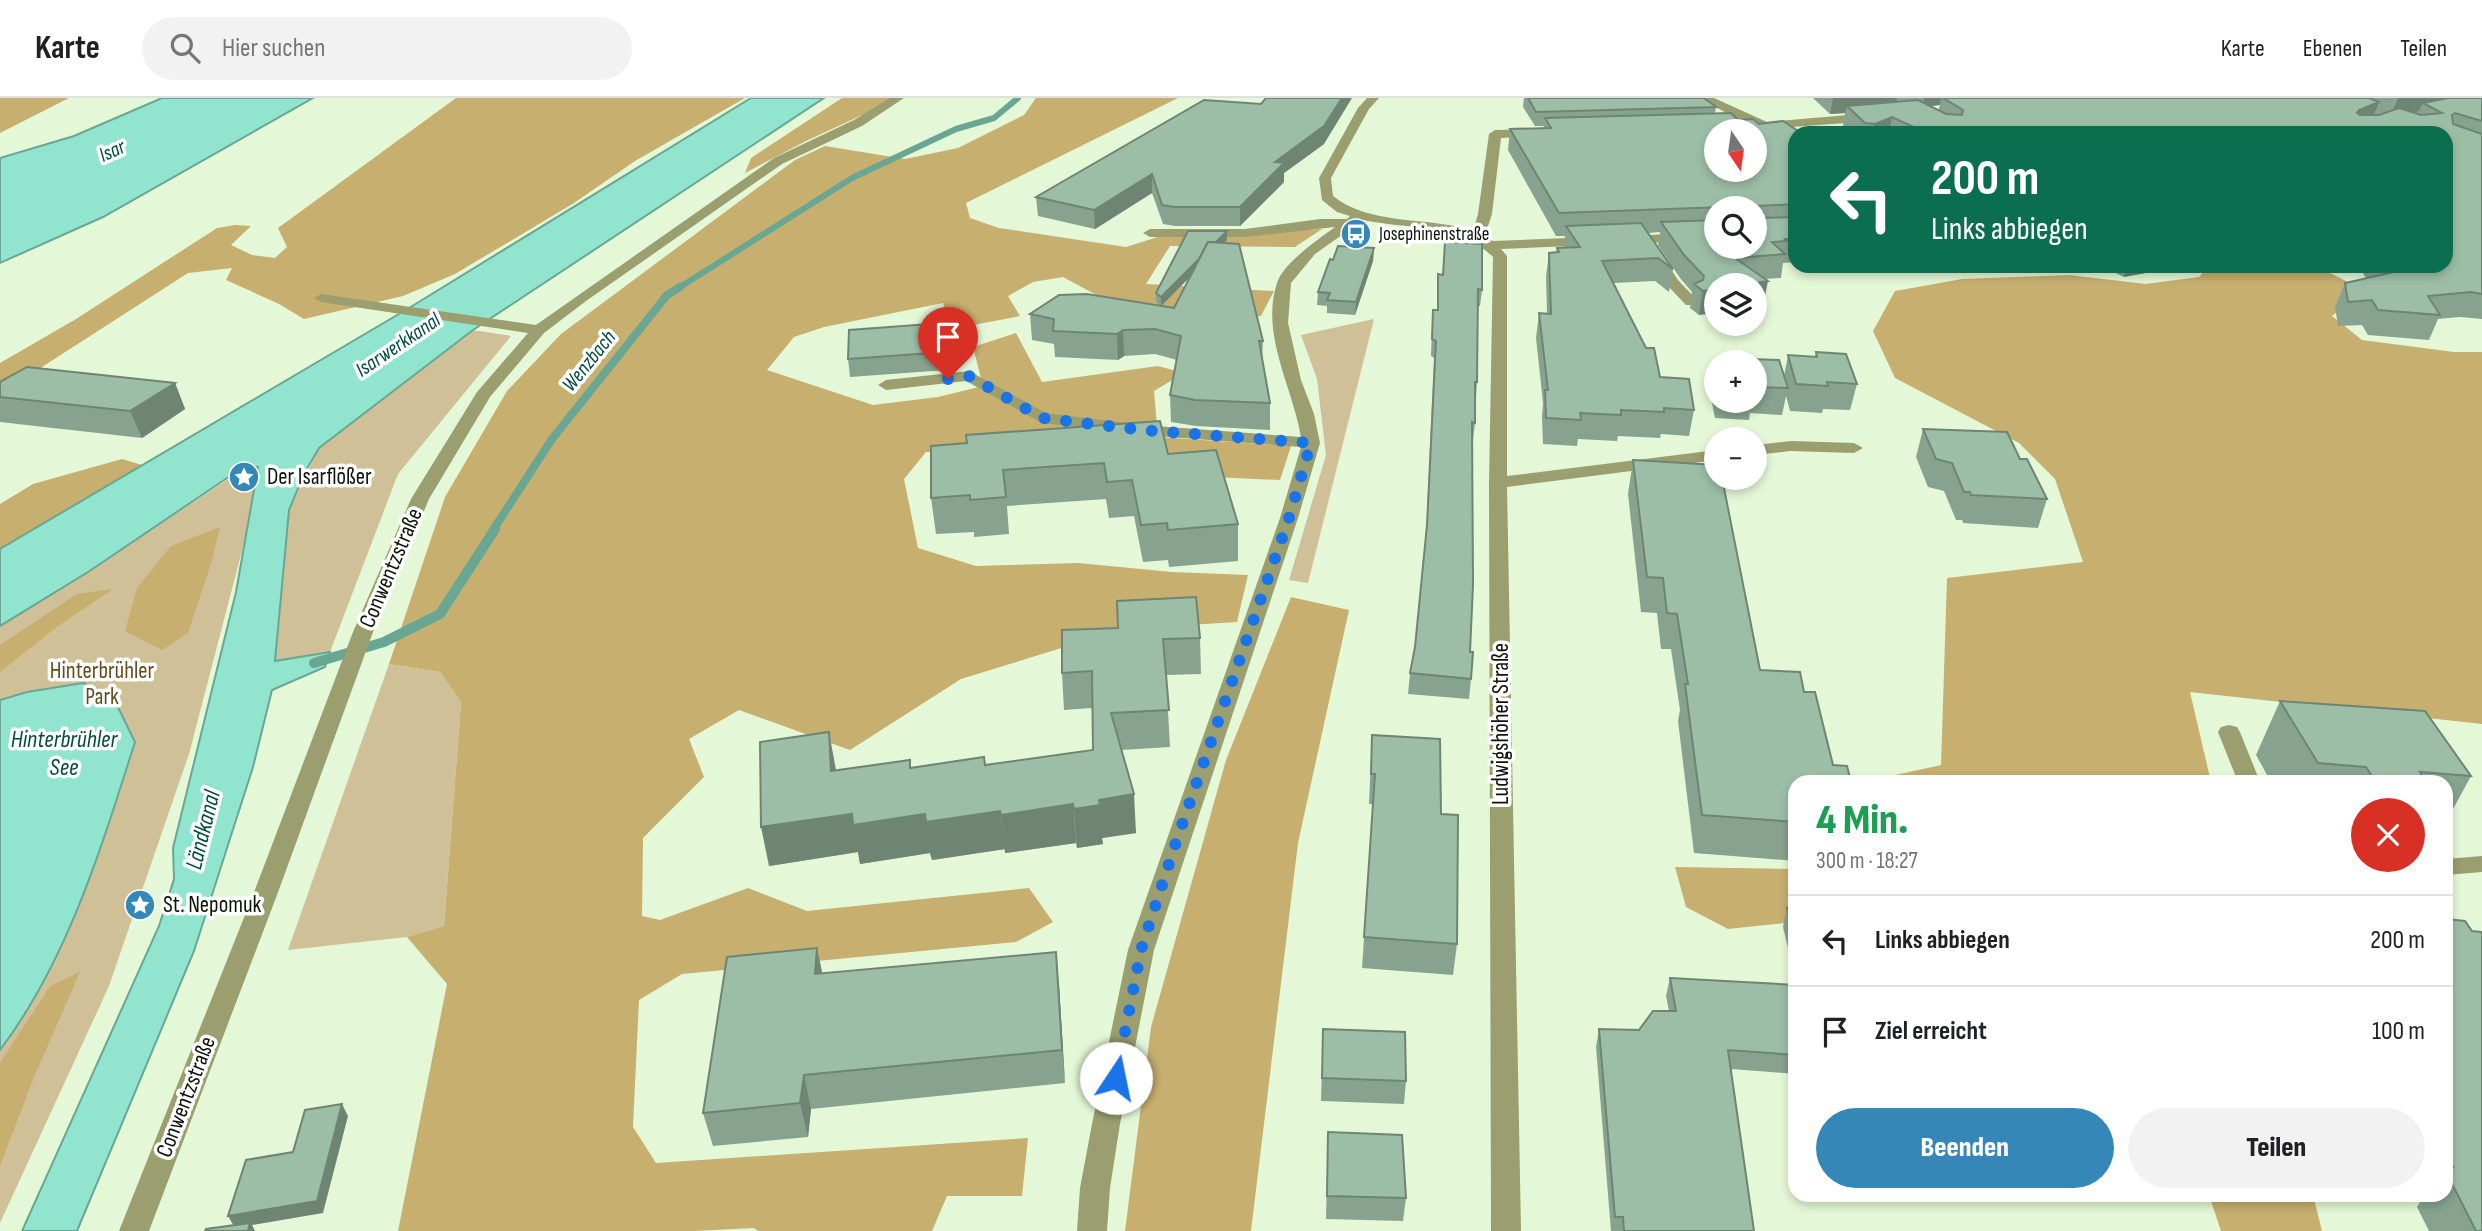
<!DOCTYPE html>
<html lang="de">
<head>
<meta charset="utf-8">
<style>
	:root { --surface:#fff; --page:#f2f2f2; --text:#202124; --muted:#757577; --line:#e0e0e0; --accent:#3487b7 }
	body { margin:0; font-family:"Sofia Sans Condensed",sans-serif; background:var(--page); color:var(--text); height:100vh; display:flex; flex-direction:column; font-size:26px; white-space:nowrap }
	* { box-sizing:border-box; margin:0 }
	p { font-size:23px; color:var(--muted) }
	.icon { flex:none; width:38px; height:38px; fill:none; stroke:currentColor; stroke-width:2; stroke-linecap:round; stroke-linejoin:round }
	.map { position:relative; flex:1; overflow:hidden }
	.drawer { position:absolute; left:1788px; top:677px; width:665px; height:427px; display:flex; flex-direction:column; background:var(--surface); border-radius:21px; box-shadow:0 4px 10px #0003 }
	.drawer>* { flex:none }
	.hud { position:absolute; left:1788px; top:28px; width:665px; height:147px; border-radius:21px; box-shadow:0 4px 10px #0003; background:#0b6e4f; color:#fff; overflow:hidden }
	.needle { width:46px; rotate:167deg }
	.buttons { position:absolute; left:1704px; top:21px; display:grid; gap:14px }
	.buttons a { display:grid; place-items:center; width:63px; height:63px; border-radius:50%; background:var(--surface); box-shadow:0 4px 10px #0003; font-size:35px }
	.pin { position:absolute; display:grid; place-items:center; width:60px; height:60px; color:#fff; margin:-72px -30px; border-radius:50% 50% 50% 0; rotate:-45deg; box-shadow:0 0 7px #0007 }
	.pin .icon { rotate:45deg }
	.me { position:absolute; width:77px; margin:-38px; rotate:11deg; stroke-linejoin:round; filter:drop-shadow(0 0 5px #0008) }
	.turn { display:flex; align-items:center; gap:24px; height:147px; padding:0 28px; font-size:32px }
	.turn .icon { width:91px; height:91px; stroke-width:2.5 }
	.turn b { display:block; font-size:49px; line-height:60px }
	.round { display:grid; place-items:center; flex:none; width:74px; height:74px; border-radius:37px; background:var(--page) }
	.overview { display:flex; align-items:center; justify-content:space-between; height:119px; padding:0 28px }
	h1 { font-size:42px; font-weight:800; line-height:52px; color:#1e9e55 }
	.cta { display:flex; gap:14px; margin-top:auto; padding:14px 28px }
	.cta a { flex:1; height:80px; border-radius:42px; background:var(--accent); color:#fff; font-size:28px; font-weight:800; line-height:80px; text-align:center }
	.cta a+a { background:var(--page); color:var(--text) }
	ul { padding:0; list-style:none }
	li { display:flex; align-items:center; gap:21px; height:91px; padding:0 28px; border-top:2px solid var(--line) }
	li div { flex:1 }
	li b { display:block; font-size:26px }
	li em { font-style:normal }
	header { display:flex; align-items:center; gap:42px; box-sizing:border-box; height:98px; padding:0 35px; background:var(--surface); border-bottom:2px solid var(--line) }
	header strong { font-size:33px }
	nav { display:flex; gap:38px; margin-inline-start:auto; font-size:24px }
	.search { width:490px; height:63px; background:var(--page); display:flex; align-items:center; gap:18px; box-sizing:border-box; padding:0 24px; border-radius:38px; color:var(--muted); font-size:26px }
	.map>svg:first-child { display:block }
	.green { fill:#cfc097 }
	.forest { fill:#c7af6f }
	.water { fill:#91e5ce; stroke:#69a693; stroke-width:2 }
	.lines { fill:none; stroke-linecap:round; stroke-linejoin:round }
	.stream-far2 { stroke:#69a693; stroke-width:6 }
	.stream-far1 { stroke:#69a693; stroke-width:8 }
	.stream { stroke:#69a693; stroke-width:10 }
	.minor { fill:#9b9e6e; fill-rule:evenodd }
	.wall { fill:#87a38f; fill-rule:evenodd }
	.shaded-wall { fill:#6e8574 }
	.building { fill:#9dbea6; stroke:#6e8574; stroke-width:2; fill-rule:evenodd }
	.route { stroke:#1a73e8; stroke-width:12; stroke-dasharray:0 21.6 }
	.labels { text-anchor:middle; dominant-baseline:central; stroke-width:7; stroke-linejoin:round; paint-order:stroke }
	.far-poi-label { font-size:19px; fill:#0d1308; stroke:#fff; text-anchor:start }
	.far-water-label { font-size:21px; font-style:italic; fill:#004b3d; stroke:#fff }
	.poi-label { font-size:23px; fill:#0d1308; stroke:#fff; text-anchor:start }
	.street-label { font-size:23px; fill:#0d1308; stroke:#fff }
	.park-label { font-size:23px; fill:#5f4e1c; stroke:#fff }
	.water-label { font-size:24px; font-style:italic; fill:#004b3d; stroke:#fff }
</style>
</head>
<body>
<header>
<strong>Karte</strong>
<div class="search"><svg class="icon" aria-label="search" viewBox="0 0 24 24"><circle cx="10" cy="10" r="6"/><path d="M15 15l6 6"/></svg>Hier suchen</div>
<nav><a>Karte</a><a>Ebenen</a><a>Teilen</a></nav>
</header>
<div class="map">
<svg width="2482" height="1133" viewBox="0 0 2482 1133">
	<rect width="100%" height="100%" fill="#e4f8d7"/>
	<g class="green">
		<path d="M1374 221 1308 485 1289 482 1326 357 1317 281 1301 237Z"/>
		<path d="M473 232 511 238 398 376 330 554 275 564 289 412 319 350Z"/>
		<path d="M248 368 258 369V372L250 422 189 656 109 888 0 1125V528L88 474Z"/>
		<path d="M389 566 440 574 461 604 444 828 407 839 288 852Z"/>
	</g>
	<g class="forest">
		<path d="M0 0H69L0 35Z"/>
		<path d="M456 0H745L635 63 574 105 455 176 403 198 304 221 279 206 226 182 232 170 188 175 0 296V265L76 221 217 130 235 127 251 128 231 147 252 157 275 160 287 149 278 130Z"/>
		<path d="M842 0H899L806 43 745 75 751 60Z"/>
		<path d="M1036 0H1178L966 105 970 120 999 130 1126 149 1161 138 1322 131 1295 149 1170 148 1146 186 1274 193 1261 218 1154 228 1063 179 1033 184 1008 198 1020 218 952 231 943 205 824 229 794 239 767 272 873 307 938 299 983 288 973 249 1016 235 1042 284 1158 268 1184 275 1154 293 1158 339 1291 348 1280 382 1212 379 1183 358 1154 351 926 354 904 381 918 450 976 468 1078 465 1172 474 1248 477 1237 524 1123 531 961 581 850 652 739 612 689 641 704 679 643 740 642 818 660 822 748 790 807 813 1029 790 1053 824 1016 844 682 876 639 902 633 1029 656 1065 1028 1040 1022 1098H947L932 1133H758L754 1130 693 1133H398L447 886 407 839 444 828 461 604 440 574 389 566 445 399 507 293 561 236 795 62 825 48 905 61 958 50 1024 17Z"/>
		<path d="M2208 168H2316L2366 193 2332 218 2362 242 2454 254H2482V626L2190 594 2211 684H1864L1941 667 1947 480 2083 464 2055 381 2019 345 1895 280 1873 233 1895 193 1962 181 2069 177 2146 186 2199 179Z"/>
		<path d="M122 361 142 367 0 451V406L33 386Z"/>
		<path d="M220 429 211 466 188 535 162 552 125 533 137 490 171 448Z"/>
		<path d="M113 491 58 528 0 574V547L77 496Z"/>
		<path d="M1291 499 1349 512 1298 745 1251 1133H1125L1151 929 1226 662Z"/>
		<path d="M1675 769 1795 771V824L1728 831 1686 809Z"/>
		<path d="M80 874 34 979 0 1068V965L50 888Z"/>
		<path d="M2209 1097H2313L2322 1133H2221Z"/>
	</g>
	<g class="water">
		<path d="M162 0H313L103 119 0 165V60L74 38Z"/>
		<path d="M751 0H824L473 232 319 350 304 376 289 412 275 563 330 554 325 569 272 592 253 669 194 853 77 1133H22L159 828 174 781 173 750 236 494 258 369 248 368 236 374 88 474 0 528V451L409 210Z"/>
		<path d="M83 585 112 597 135 644C101 750 68 862 0 952V602L27 594Z"/>
	</g>
	<g class="lines">
		<path class="stream-far2" d="M677 191 852 80 956 31 994 20 1018 0"/>
		<path class="stream-far1" d="M493 432 552 341 667 197 680 189"/>
		<path class="stream" d="M314 565 384 544 440 516 495 431"/>
		<g class="minor">
			<path d="M890 0H904L862 28 782 66 586 203 544 235 490 299 429 401 373 534 277 797 149 1133H119L253 797 353 534 411 401 477 294 528 235 321 204 314 200 321 196 536 227 774 60 854 22Z"/>
			<path d="M1367 0H1379L1369 11 1331 80 1333 98C1369 127 1424 119 1467 131L1475 126 1478 116 1489 36 1495 32 1536 31 1540 32V38L1501 40 1492 116 1488 128 1479 136 1493 143 1593 139 1600 143 1593 147 1501 151 1507 158V378L1717 352V362L1507 389 1521 1133H1491L1489 385 1493 159C1461 126 1405 131 1363 122L1315 156 1291 185 1288 225 1301 282 1314 316 1320 345 1298 420 1154 852 1120 1026 1110 1090 1107 1133H1077L1080 1090 1092 1026 1128 852 1280 420 1301 349 1142 337 1042 325 966 283 886 292 878 287 886 282 969 273 1046 315 1142 327 1301 339C1293 290 1260 236 1277 185 1283 165 1319 141 1335 129L1245 139H1150L1143 135 1150 131H1245L1320 121H1347L1350 118 1337 114 1322 102 1319 80 1358 10Z"/>
			<path d="M1698 0H1714L1767 24 1872 15 1878 19 1872 23 1778 30 1796 41V51Z"/>
			<path d="M1717 134V142L1625 146 1618 142 1625 138Z"/>
			<path d="M1656 155 1661 156 1678 182 1696 201 1698 204 1696 207H1686L1668 188 1649 159Z"/>
			<path d="M1791 343 1854 345 1863 350 1854 355 1791 353 1755 357V347Z"/>
			<path d="M2229 627 2237 629 2240 634 2260 684H2238L2218 634 2221 629Z"/>
			<path d="M2482 758V774L2446 777V761Z"/>
		</g>
	</g>
	<g class="wall">
		<path d="M1524 0H1704L1716 9 1715 15 1796 35V164L1783 165 1781 180 1764 181 1763 208 1755 209V187L1699 217 1690 210 1692 194 1680 180 1658 147 1660 134 1648 135 1673 171 1669 194 1655 183 1614 185 1660 279 1694 312 1689 338 1661 336 1660 340 1618 338 1617 343 1578 341 1577 348 1543 346 1542 318 1543 305 1536 240 1539 215H1547L1546 178 1549 155 1556 154 1557 150H1564L1565 138H1556L1508 52 1510 31 1543 30 1544 28H1535L1523 9ZM1717 110H1755L1717 149Z"/>
		<path d="M1813 0H2482V221L2460 219 2438 221 2429 242 2368 237 2362 227 2338 228 2335 209 2345 185 2366 180 2358 168H2446V35H1850L1843 28 1845 15 1830 16ZM1940 7 1938 13 1931 8Z"/>
		<path d="M1261 6 1324 46 1284 75V84L1240 128H1175L1163 126 1152 95 1095 131 1038 118 1036 99Z"/>
		<path d="M1227 142 1224 145 1263 243 1262 265 1270 305V332L1196 328 1171 324 1170 297 1177 262 1155 256 1124 258 1118 262 1055 259 1054 246 1032 242 1030 216 1174 210 1190 179 1161 208 1156 204V195Z"/>
		<path d="M1374 150 1373 163 1355 217 1327 215V208L1317 207 1318 194 1333 162Z"/>
		<path d="M2101 168H2168L2167 171 2124 179Z"/>
		<path d="M1438 176 1482 192 1480 208H1478L1477 284 1476 301H1475V325L1473 342H1472L1470 554 1471 581 1469 601 1408 596 1410 575 1415 549 1426 437 1434 260 1431 258 1432 229 1433 212H1437Z"/>
		<path d="M943 225 947 272 850 279 848 261Z"/>
		<path d="M1816 254 1857 286 1850 312 1823 311 1822 315 1790 313 1786 298 1782 317 1750 315 1749 322 1715 320 1709 290 1713 264H1717V303H1755V264H1749L1750 261 1784 278 1788 257 1815 259Z"/>
		<path d="M0 284 175 285 185 311 142 340 0 324Z"/>
		<path d="M1923 331 2020 361 2047 401 2038 430 1963 425 1962 422H1956L1944 393 1928 389 1916 359Z"/>
		<path d="M931 348 1168 356 1238 426V463L1169 469 1168 462 1143 464 1134 418 1109 420 1106 401 1007 408 1009 436 974 439V434L936 436 931 400Z"/>
		<path d="M1633 362 1760 572 1796 684V763L1694 755 1678 623 1680 612 1671 551H1661L1657 515 1641 514 1628 396Z"/>
		<path d="M1062 532 1200 540 1201 576 1166 577 1170 649 1121 652 1136 735 1102 740 1103 746 1077 750 1076 745 1005 755V751L932 762 930 755 860 766 858 754 769 768 836 673 985 667 1093 652 1092 610 1064 612 1062 575Z"/>
		<path d="M2280 603 2471 678 2446 724V684H2271L2256 657Z"/>
		<path d="M1372 637 1441 716 1457 846 1453 877 1362 870 1373 706H1369Z"/>
		<path d="M1787 810 1796 811V883L1783 829Z"/>
		<path d="M2446 821 2482 1133H2429L2417 1109 2422 1101 2420 1097H2446Z"/>
		<path d="M822 876 1059 887 1065 985 811 1011 808 1039 713 1048 703 1015Z"/>
		<path d="M1670 880 1796 887V976L1731 971 1754 1133H1611L1596 949 1599 931 1639 932 1669 913 1666 898Z"/>
		<path d="M1323 931 1406 983 1404 1006 1321 1003Z"/>
		<path d="M1328 1034 1406 1100 1403 1123 1326 1121Z"/>
	</g>
	<g class="shaded-wall">
		<path d="M1342 0H1352L1324 46 1284 75V84L1240 128V109L1275 64Z"/>
		<path d="M1833 0H1897L1895 11 1847 8 1845 15 1830 16Z"/>
		<path d="M1924 0H1941L1940 7 1922 9Z"/>
		<path d="M2398 0H2482L2423 5 2419 13 2391 18Z"/>
		<path d="M2379 4 2371 24 2351 33 2359 12Z"/>
		<path d="M1892 19 1889 35H1873L1875 26Z"/>
		<path d="M1152 76V95L1095 131 1094 112Z"/>
		<path d="M1227 133V142L1161 208V199Z"/>
		<path d="M1374 150 1373 163 1355 217 1356 204Z"/>
		<path d="M1897 168H1939L1896 172Z"/>
		<path d="M2127 168H2168L2167 171 2124 179Z"/>
		<path d="M1768 183 1763 208 1755 209V187H1740Z"/>
		<path d="M1717 191V215L1699 217 1703 193Z"/>
		<path d="M1123 232 1124 258 1118 262 1117 236Z"/>
		<path d="M175 285 185 311 142 340 130 313Z"/>
		<path d="M829 634 836 672 831 673Z"/>
		<path d="M1134 696 1136 735 1102 740 1103 746 1077 750 1074 711 1099 702Z"/>
		<path d="M1073 706 1076 745 1005 755 1001 717Z"/>
		<path d="M1000 713 1005 751 932 762 930 755 860 766 858 754 769 768 761 729 852 716H925Z"/>
		<path d="M817 850 824 883 815 876Z"/>
		<path d="M1056 854 1059 887 1065 985 1062 952Z"/>
		<path d="M804 977 811 1011 808 1039 800 1005Z"/>
		<path d="M342 1006 348 1018 323 1115 252 1127 255 1133H248L235 1130 228 1118Z"/>
	</g>
	<g class="building">
		<path d="M1266 0H1342L1324 28 1275 64 1284 65 1240 109H1175L1162 107 1152 76 1094 112 1036 99 1204 2 1261 6Z"/>
		<path d="M1528 0H1704L1716 9 1536 14Z"/>
		<path d="M1943 0H2369L2379 4 2359 12 2357 15 2360 17H2379L2399 10 2421 17 2442 15 2423 5 2448 0H2482V23L2455 15 2452 17 2453 26 2482 36V196L2471 194 2428 198 2440 217 2378 212 2372 202 2348 204 2345 185 2390 175 2384 168H2446V35H1927L1892 19 1875 26 1865 25 1847 8 1918 2 1946 16 1962 17 1963 12Z"/>
		<path d="M1731 15 1738 22 1753 21 1759 26 1783 23 1801 35H1796V106L1757 108V118L1759 120 1796 119V141H1785L1787 143 1772 144 1785 156 1735 160 1768 183 1740 187H1717V191L1703 193 1694 186 1703 182 1704 178 1684 157 1661 124 1717 122V149H1755V110H1723V109L1559 115 1510 31 1551 30 1545 20ZM1717 33H1755V72H1717Z"/>
		<path d="M1641 125 1673 171 1658 160 1602 163 1646 250H1654L1660 279 1689 281 1694 312 1664 310V314L1621 312V317L1580 315 1581 322 1546 320 1545 292H1548L1539 215 1551 216 1549 155 1559 154 1557 150 1580 149 1566 128Z"/>
		<path d="M1188 133H1227L1216 144H1208L1199 161 1161 199 1156 195Z"/>
		<path d="M1208 144 1239 146 1263 243H1259L1270 305 1195 302 1170 297 1181 238 1155 231 1123 232 1117 236 1053 233 1054 221 1030 216 1059 197 1087 196 1174 210Z"/>
		<path d="M1445 144 1482 146V192L1478 191 1477 284H1475V325L1472 324 1473 487 1470 554H1473L1471 581 1410 575 1415 549 1427 427 1436 243 1432 241 1433 212H1438V176L1443 177Z"/>
		<path d="M1338 148 1374 150 1356 204 1327 202 1330 195 1318 194 1330 161 1333 162Z"/>
		<path d="M943 225 945 254 848 261 849 232Z"/>
		<path d="M1816 254 1846 256 1857 286 1827 284 1828 288 1796 286 1788 257 1817 259Z"/>
		<path d="M1750 261 1779 262 1788 290 1755 289V264H1750Z"/>
		<path d="M1713 264H1726H1717V278Z"/>
		<path d="M27 269 175 285 130 313 0 299V284Z"/>
		<path d="M1160 323 1168 356 1216 352 1238 426 1168 432 1167 425 1141 427 1132 382 1107 384 1104 365 1003 372 1006 399 970 402V397L931 400V348L967 345 966 337Z"/>
		<path d="M1923 331 2007 334 2020 361H2027L2047 401 1971 397 1970 394H1964L1952 365 1936 361Z"/>
		<path d="M1633 362 1717 367V380H1722L1760 572 1800 574 1804 594H1815L1833 667 1847 668 1851 684H1796V724L1702 717 1685 586H1688L1677 516 1667 515 1663 480 1647 479Z"/>
		<path d="M1196 499 1200 540 1163 541 1169 612 1111 615 1134 696 1099 702 1100 707 1074 711 1073 706 1001 717 1000 713 926 724 925 716 853 727 852 716 761 729 760 644 829 634 831 673 910 662V670L984 659 985 667 1093 652 1092 573 1062 575V532L1118 530 1117 503Z"/>
		<path d="M2280 603 2425 613 2471 678 2420 674 2424 682 2372 678 2366 669 2318 665Z"/>
		<path d="M1372 637 1440 641 1441 716 1458 717 1457 846 1364 839 1375 676H1371Z"/>
		<path d="M1787 810 1796 811V844Z"/>
		<path d="M2446 821 2465 823 2472 833 2481 834 2482 836V1133H2476L2446 1074V1068L2453 1069 2446 1057Z"/>
		<path d="M817 850 815 876 1056 854 1062 952 804 977 800 1005 703 1015 727 859Z"/>
		<path d="M1670 880 1796 887V957L1728 952 1754 1133H1624L1623 1119H1615L1599 931 1639 932 1653 913H1676Z"/>
		<path d="M1323 931 1405 934 1406 983 1322 980Z"/>
		<path d="M342 1006 317 1103 228 1118 246 1062 293 1054 305 1012Z"/>
		<path d="M1328 1034 1402 1037 1406 1100 1327 1098Z"/>
		<path d="M250 1125 248 1133H205L206 1131Z"/>
	</g>
	<g class="lines">
		<path class="route" d="M948 281 969 278 1042 320 1142 332 1311 345 1289 420 1176 744 1141 852 1116 980"/>
	</g>
	<defs>
		<g id="bus-disc" transform="scale(1.575)"><circle r="9.5" fill="#3487b7" stroke="#fff"/><path d="M-5-6H5V4H4V6H2V4H-2V6H-4V4H-5ZM-3.5-4V0h7V-4ZM-3.5 1.2v1.5H-2V1.2ZM2 1.2v1.5H3.5V1.2Z" fill="#fff"/></g>
		<g id="sight-disc" transform="scale(1.575)"><circle r="9.5" fill="#3487b7" stroke="#fff"/><path d="M0-6L1.8-2.2L6-1.7L2.9 1.2L3.7 5.4L0 3.3L-3.7 5.4L-2.9 1.2L-6-1.7L-1.8-2.2Z" fill="#fff"/></g>
	</defs>
	<g fill-rule="evenodd">
		<use href="#bus-disc" x="1356" y="136"/>
		<use href="#sight-disc" x="244" y="379"/>
		<use href="#sight-disc" x="140" y="807"/>
	</g>
	<g class="labels">
		<g class="far-poi-label">
			<text x="1379" y="136">Josephinenstraße</text>
		</g>
		<g class="far-water-label">
			<text transform="translate(112 53) rotate(-25)">Isar</text>
			<text transform="translate(398 247) rotate(-34)">Isarwerkkanal</text>
			<text transform="translate(589 263) rotate(-51)">Wenzbach</text>
		</g>
		<g class="poi-label">
			<text x="267" y="379">Der Isarflößer</text>
			<text x="163" y="807">St. Nepomuk</text>
		</g>
		<g class="street-label">
			<text transform="translate(391 470) rotate(-67)">Conwentzstraße</text>
			<text transform="translate(1501 626) rotate(-90)">Ludwigshöher Straße</text>
			<text transform="translate(186 999) rotate(-69)">Conwentzstraße</text>
		</g>
		<g class="park-label">
			<text x="102" y="573">Hinterbrühler<tspan x="102" dy="26">Park</tspan></text>
		</g>
		<g class="water-label">
			<text x="64" y="641">Hinterbrühler<tspan x="64" dy="28">See</tspan></text>
			<text transform="translate(203 732) rotate(-76)">Ländkanal</text>
		</g>
	</g>
</svg>
<div class="buttons">
<a><svg class="needle" viewBox="-14 -14 28 28"><path d="M0-13l5 13h-10z" fill="#e53935"/><path d="M0 13l5-13h-10z" fill="#757577"/></svg></a>
<a><svg class="icon" aria-label="search" viewBox="0 0 24 24"><circle cx="10" cy="10" r="6"/><path d="M15 15l6 6"/></svg></a>
<a><svg class="icon" aria-label="layers" viewBox="0 0 24 24"><path d="M12 4l9 5-9 5-9-5zM3 14l9 5 9-5"/></svg></a>
<a>+</a>
<a>−</a>
</div>
<div class="pin" style="left:948px;top:281px;background:#d93025"><svg class="icon" aria-label="arrive" viewBox="0 0 24 24"><path d="M6 21V4h12l-3 4 3 4H6"/></svg></div>
<svg class="me" style="left:1116px;top:980px" viewBox="-20 -20 40 40"><circle r="19" fill="#fff"/><path d="M0-13L10 11 0 6-10 11z" fill="#1a73e8"/></svg>
<div class="hud">
<div class="turn"><svg class="icon" aria-label="left" viewBox="0 0 24 24"><path d="M17 20v-9H6M10 6l-5 5 5 5"/></svg><div><b>200 m</b>Links abbiegen</div></div>
</div>
<section class="drawer">
<div class="overview"><div><h1>4 Min.</h1><p>300 m · 18:27</p></div><a class="round" style="background:#d93025;color:#fff"><svg class="icon" aria-label="close" viewBox="0 0 24 24"><path d="M6 6l12 12M18 6L6 18"/></svg></a></div>
<ul>
<li><svg class="icon" aria-label="left" viewBox="0 0 24 24"><path d="M17 20v-9H6M10 6l-5 5 5 5"/></svg><div><b>Links abbiegen</b></div><em>200 m</em></li>
<li><svg class="icon" aria-label="arrive" viewBox="0 0 24 24"><path d="M6 21V4h12l-3 4 3 4H6"/></svg><div><b>Ziel erreicht</b></div><em>100 m</em></li>
</ul>
<div class="cta"><a>Beenden</a><a>Teilen</a></div>
</section>
</div>
</body>
</html>
